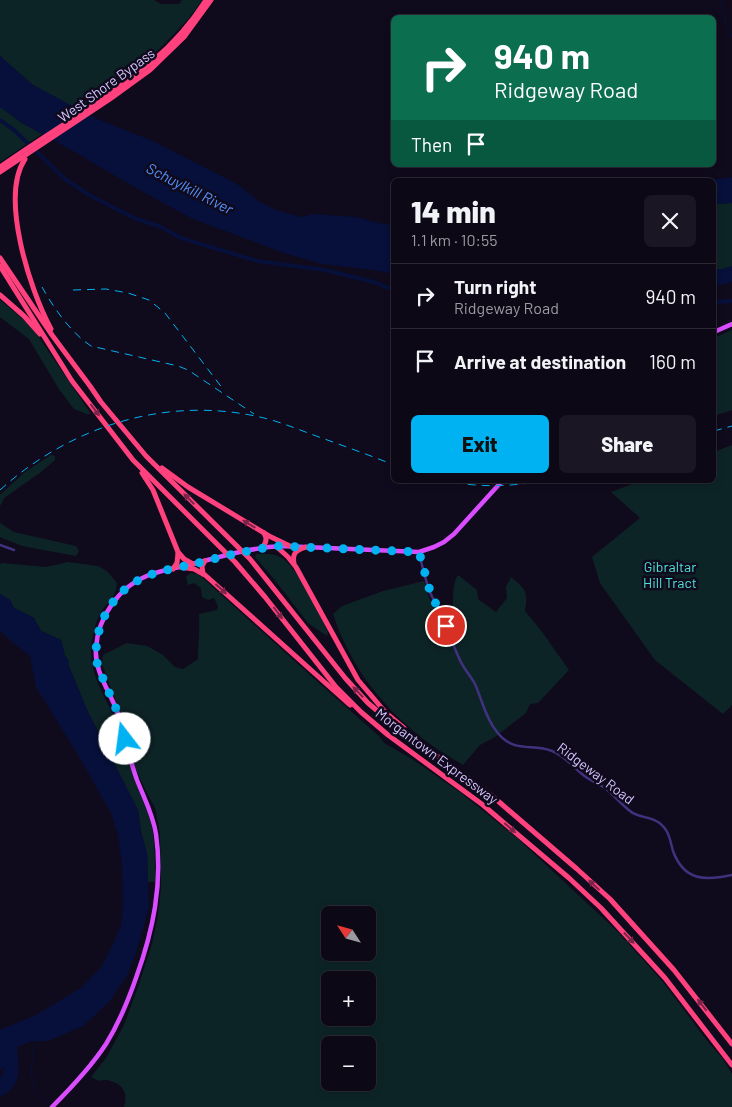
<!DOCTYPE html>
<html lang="en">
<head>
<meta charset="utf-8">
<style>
	:root { --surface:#0c0816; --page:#1a1623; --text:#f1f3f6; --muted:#9a9aa1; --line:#2c2935; --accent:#00b2f1 }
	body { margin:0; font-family:Barlow,sans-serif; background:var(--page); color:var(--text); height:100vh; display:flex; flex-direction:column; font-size:19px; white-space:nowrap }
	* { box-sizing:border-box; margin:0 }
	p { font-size:16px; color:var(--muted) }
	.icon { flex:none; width:28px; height:28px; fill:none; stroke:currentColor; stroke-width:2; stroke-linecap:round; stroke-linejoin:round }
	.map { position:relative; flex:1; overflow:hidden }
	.sheet { position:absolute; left:391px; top:178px; width:325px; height:305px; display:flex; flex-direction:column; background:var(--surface); border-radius:8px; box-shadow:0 2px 8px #0003,0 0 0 1px var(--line) }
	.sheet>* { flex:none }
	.guide { position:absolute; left:391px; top:15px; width:325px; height:152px; border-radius:8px; box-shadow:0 2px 8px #0003,0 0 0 1px var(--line); background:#0b6e4f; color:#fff; overflow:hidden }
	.needle { width:32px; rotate:306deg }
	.controls { position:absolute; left:321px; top:906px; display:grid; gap:10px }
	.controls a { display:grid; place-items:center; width:55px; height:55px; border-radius:8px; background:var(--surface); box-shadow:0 2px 8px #0003,0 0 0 1px var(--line); font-size:25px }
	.pin { position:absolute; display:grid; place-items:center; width:42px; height:42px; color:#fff; margin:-21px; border:2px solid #fff; border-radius:50%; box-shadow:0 1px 5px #0007 }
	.me { position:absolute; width:55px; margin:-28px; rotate:345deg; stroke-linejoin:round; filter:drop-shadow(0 0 4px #0008) }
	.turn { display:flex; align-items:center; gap:18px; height:105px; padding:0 20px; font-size:22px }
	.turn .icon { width:65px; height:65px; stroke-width:2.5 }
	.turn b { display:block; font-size:35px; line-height:42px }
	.then { display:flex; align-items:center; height:48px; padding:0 20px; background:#0003; gap:10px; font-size:19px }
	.round { display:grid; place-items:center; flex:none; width:52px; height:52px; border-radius:8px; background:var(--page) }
	.overview { display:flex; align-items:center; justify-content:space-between; height:85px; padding:0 20px }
	h1 { font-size:30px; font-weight:800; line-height:38px }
	.primary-button { display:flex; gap:10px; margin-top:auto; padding:10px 20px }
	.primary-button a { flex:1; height:58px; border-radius:8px; background:var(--accent); color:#111; font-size:20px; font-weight:800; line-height:58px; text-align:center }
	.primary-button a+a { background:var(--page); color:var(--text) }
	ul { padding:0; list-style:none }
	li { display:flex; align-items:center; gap:15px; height:65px; padding:0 20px; border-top:1px solid var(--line) }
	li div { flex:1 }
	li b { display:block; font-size:19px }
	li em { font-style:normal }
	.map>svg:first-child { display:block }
	.green { fill:#0d2427; fill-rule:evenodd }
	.water { fill:#06103a }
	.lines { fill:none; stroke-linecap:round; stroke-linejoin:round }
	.stream { stroke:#06103a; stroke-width:1 }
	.canal { stroke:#06103a; stroke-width:4 }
	.street { stroke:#41327f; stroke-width:2.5 }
	.primary { stroke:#d94dff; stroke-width:4.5 }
	.highway { stroke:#ff417d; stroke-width:5 }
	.rail { stroke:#00b2f1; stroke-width:1; stroke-dasharray:8 6; stroke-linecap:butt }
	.oneway { fill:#7c2348 }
	.route { stroke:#00b2f1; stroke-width:9; stroke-dasharray:0 16.2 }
	.labels { text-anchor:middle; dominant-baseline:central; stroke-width:5; stroke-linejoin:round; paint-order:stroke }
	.street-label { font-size:14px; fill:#d6c6ff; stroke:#100a1d }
	.park-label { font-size:14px; fill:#4ce5d8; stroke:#100a1d }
	.water-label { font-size:15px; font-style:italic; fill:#5494ff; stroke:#100a1d }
</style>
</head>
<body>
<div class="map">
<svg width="732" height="1107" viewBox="0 0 732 1107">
	<rect width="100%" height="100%" fill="#100a1d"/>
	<g class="green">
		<path d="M0 0H154L161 4H179L182 0H202C194 13 183 25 172 36 145 65 113 88 79 110L33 85 0 56Z"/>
		<path d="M0 107 22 123 42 134 0 162Z"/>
		<path d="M732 203V266L723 269H714V204Z"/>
		<path d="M0 300 24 320 36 333 91 414H87L74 409 59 389 29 339 0 317Z"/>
		<path d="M732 330V410L714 416V338Z"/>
		<path d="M732 445V705L723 714 655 660 600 583 592 557 640 518 611 492 643 480H714V452Z"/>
		<path d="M51 455 55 456V460L41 472 4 498 0 506V495L25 472Z"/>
		<path d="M0 523 14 532 76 546 79 551 76 556 22 546 0 537Z"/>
		<path d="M256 554C264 554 273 553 280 557 297 565 319 614 328 632L327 636 308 623 274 579 255 557Z"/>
		<path d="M68 562 98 566 108 572 117 583C116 597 108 601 101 612 95 623 92 636 91 649 90 677 107 699 117 724 123 741 127 758 133 775 139 794 150 812 153 833 155 849 155 866 155 882H148L147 853 141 832 138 810 88 712 69 666V661L65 656 61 640 41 631 34 618 14 608 10 600 0 594V564L3 563 46 567Z"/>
		<path d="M190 573 198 574 205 580 321 685 379 736 384 743 412 759 461 793 517 838 618 932 663 982 708 1042 723 1059 732 1074V1107H124C128 1094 124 1085 111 1081 106 1080 104 1079 99 1081L91 1077 106 1058 124 1025 138 987 152 944 158 916 161 887 160 834 155 808 144 787 135 767 129 737 102 664 103 655 127 643 147 646 163 655 175 667 183 669 198 659C198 644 200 629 199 614L217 610 218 606 214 598 208 600 202 597 201 588 194 583 188 585 186 577ZM330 915H368V952H330ZM330 980H368V1018H330ZM330 1045H368V1082H330Z"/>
		<path d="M458 575 477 590 478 599 496 612 507 598 506 587 511 577C526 589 528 592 525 611L540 629 569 670 538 703 530 704 526 713 495 737 480 745 463 765C452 758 441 752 430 744 385 711 350 667 333 614L342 606 383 591 424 581 429 597 443 627C445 624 449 620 450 616 456 603 450 587 458 575Z"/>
	</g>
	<g class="water">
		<path d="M0 56 33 85 95 118 153 141 237 184 260 202 276 210 301 217 313 214 356 217 378 223 394 225V274L374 270 322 264 284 253 193 219 152 197 98 166 82 156 22 123 0 107Z"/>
		<path d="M732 177V203L714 204V180H711Z"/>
		<path d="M732 266V282L714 286V269H723Z"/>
		<path d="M0 594 10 600 14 608 34 618 41 631 61 640 65 656 69 661V666L88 712 138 810 141 832 147 853 149 908 136 953 127 976 109 1002 83 1026 48 1041H32L17 1047C19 1068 23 1086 0 1097V1078L5 1067 0 1070V1030L36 1015 81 988 102 966 113 944 121 925 123 905 122 865 118 836 111 813 78 755 36 687 30 656 11 641 0 631Z"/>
	</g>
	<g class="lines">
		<g class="stream">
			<path d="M720 0 726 24 732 37"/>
			<path d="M35 1042C30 1069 27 1087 50 1107"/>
		</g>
		<g class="canal">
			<path d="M0 120 14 130 65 179 89 195 136 219 159 226 181 238 247 258 257 261 325 270 374 282 386 287 394 289"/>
			<path d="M714 302 732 301"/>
		</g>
		<g class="street">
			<path d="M0 545 14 550"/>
			<path d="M419 552C422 566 425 579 430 592 435 604 442 615 447 626 451 637 454 648 459 658 463 668 470 675 475 684 482 700 486 719 497 732 514 754 532 743 552 751 565 756 572 766 582 774 589 780 597 783 605 788 614 795 621 804 630 811 638 818 649 816 658 822 669 829 670 840 673 851 684 881 705 881 732 875"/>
		</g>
		<g class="primary">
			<path d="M714 332 732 324"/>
			<path d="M52 1107C71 1088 91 1067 106 1044 119 1023 128 1001 136 978 153 931 163 884 156 834 153 814 144 798 137 780 132 766 128 751 124 737 121 728 120 720 117 711 109 690 94 671 96 648 98 616 120 586 149 575 165 569 183 567 200 562 226 555 256 547 282 546L419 552 434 547 444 542 454 534 503 480"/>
		</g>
		<g class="highway">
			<path d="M25 159C0 196 29 288 51 329"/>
			<path d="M0 167C27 148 55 130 83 112 132 79 174 51 206 0"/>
			<path d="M0 172 110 99 150 70 184 37 211 0"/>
			<path d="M0 258 52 335 90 386 101 402 146 456 250 559 346 679 368 703 394 725 491 795 577 869 610 899 674 970 732 1044"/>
			<path d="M0 266 72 381 133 460 235 562 265 597 336 687 361 712 388 735 483 805 569 878 601 908 665 978 732 1065"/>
			<path d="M0 295 24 316 40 334"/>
			<path d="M162 468 188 487 269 536 292 547"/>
			<path d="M142 473 153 490 178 552 184 559 193 564"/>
			<path d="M277 547 288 557 296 567 358 680 386 713 404 728"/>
			<path d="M261 549C266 544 268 539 264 533"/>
			<path d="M294 564C292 553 296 550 306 547"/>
			<path d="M180 567 194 569 205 575 350 705"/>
			<path d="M173 569 177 563 178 553"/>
			<path d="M203 574 202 566 205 561"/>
		</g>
		<g class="rail">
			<path d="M42 287C53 307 71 333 91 346L178 366 188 370 254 414"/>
			<path d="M73 290 106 289 128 293 149 300 165 313 223 389"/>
			<path d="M714 431 732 426"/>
			<path d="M440 480C477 488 512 487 548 480"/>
			<path d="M0 490C73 424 172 394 268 419 286 424 302 431 319 437 344 446 369 455 394 465"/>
		</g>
	</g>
	<defs><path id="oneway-solid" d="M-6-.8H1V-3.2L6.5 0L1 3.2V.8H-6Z" transform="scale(1.25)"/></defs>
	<g class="oneway">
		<use href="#oneway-solid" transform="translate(95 410) rotate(53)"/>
		<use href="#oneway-solid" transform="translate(189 499) rotate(-135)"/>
		<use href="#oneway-solid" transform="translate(249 524) rotate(-149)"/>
		<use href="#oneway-solid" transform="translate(221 589) rotate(42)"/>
		<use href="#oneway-solid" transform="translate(278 613) rotate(53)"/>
		<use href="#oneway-solid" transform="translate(358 692) rotate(-134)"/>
		<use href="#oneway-solid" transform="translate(510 828) rotate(41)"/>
		<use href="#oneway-solid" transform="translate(594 885) rotate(-137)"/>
		<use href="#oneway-solid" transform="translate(629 938) rotate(47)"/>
		<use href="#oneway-solid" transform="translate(702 1005) rotate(-128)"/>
	</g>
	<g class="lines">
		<path class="route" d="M125 739 117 711 98 667C90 634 109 595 139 580 157 570 179 568 198 563 224 556 250 550 277 546L419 552 430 591 446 626"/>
	</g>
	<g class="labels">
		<g class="street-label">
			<text transform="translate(106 85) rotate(-36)">West Shore Bypass</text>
			<text transform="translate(437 756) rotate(37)">Morgantown Expressway</text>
			<text transform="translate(596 773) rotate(37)">Ridgeway Road</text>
		</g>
		<g class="park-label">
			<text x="670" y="566">Gibraltar<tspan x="670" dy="16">Hill Tract</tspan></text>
		</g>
		<g class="water-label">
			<text transform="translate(190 188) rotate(27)">Schuylkill River</text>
		</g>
	</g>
</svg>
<div class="controls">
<a><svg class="needle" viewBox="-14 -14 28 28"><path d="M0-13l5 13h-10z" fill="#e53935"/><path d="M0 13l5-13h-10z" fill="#9a9aa1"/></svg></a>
<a>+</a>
<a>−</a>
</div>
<div class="pin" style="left:446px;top:626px;background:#d93025"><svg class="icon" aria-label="arrive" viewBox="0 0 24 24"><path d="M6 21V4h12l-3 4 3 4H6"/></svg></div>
<svg class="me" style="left:125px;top:739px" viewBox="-20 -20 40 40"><circle r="19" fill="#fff"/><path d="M0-13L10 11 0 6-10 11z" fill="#00b2f1"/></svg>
<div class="guide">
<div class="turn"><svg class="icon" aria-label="right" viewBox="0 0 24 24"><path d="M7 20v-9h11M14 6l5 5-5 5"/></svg><div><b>940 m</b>Ridgeway Road</div></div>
<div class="then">Then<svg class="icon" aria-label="arrive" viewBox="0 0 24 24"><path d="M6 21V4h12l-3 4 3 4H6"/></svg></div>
</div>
<section class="sheet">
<div class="overview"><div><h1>14 min</h1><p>1.1 km · 10:55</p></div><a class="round"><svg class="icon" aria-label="close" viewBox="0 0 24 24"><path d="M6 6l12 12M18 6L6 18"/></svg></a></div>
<ul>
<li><svg class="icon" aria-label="right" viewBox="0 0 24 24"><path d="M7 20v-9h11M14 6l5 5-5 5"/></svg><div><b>Turn right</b><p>Ridgeway Road</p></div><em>940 m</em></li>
<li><svg class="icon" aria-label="arrive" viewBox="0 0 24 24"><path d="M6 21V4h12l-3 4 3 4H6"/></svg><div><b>Arrive at destination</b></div><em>160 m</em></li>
</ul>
<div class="primary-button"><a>Exit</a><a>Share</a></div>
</section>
</div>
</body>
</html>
